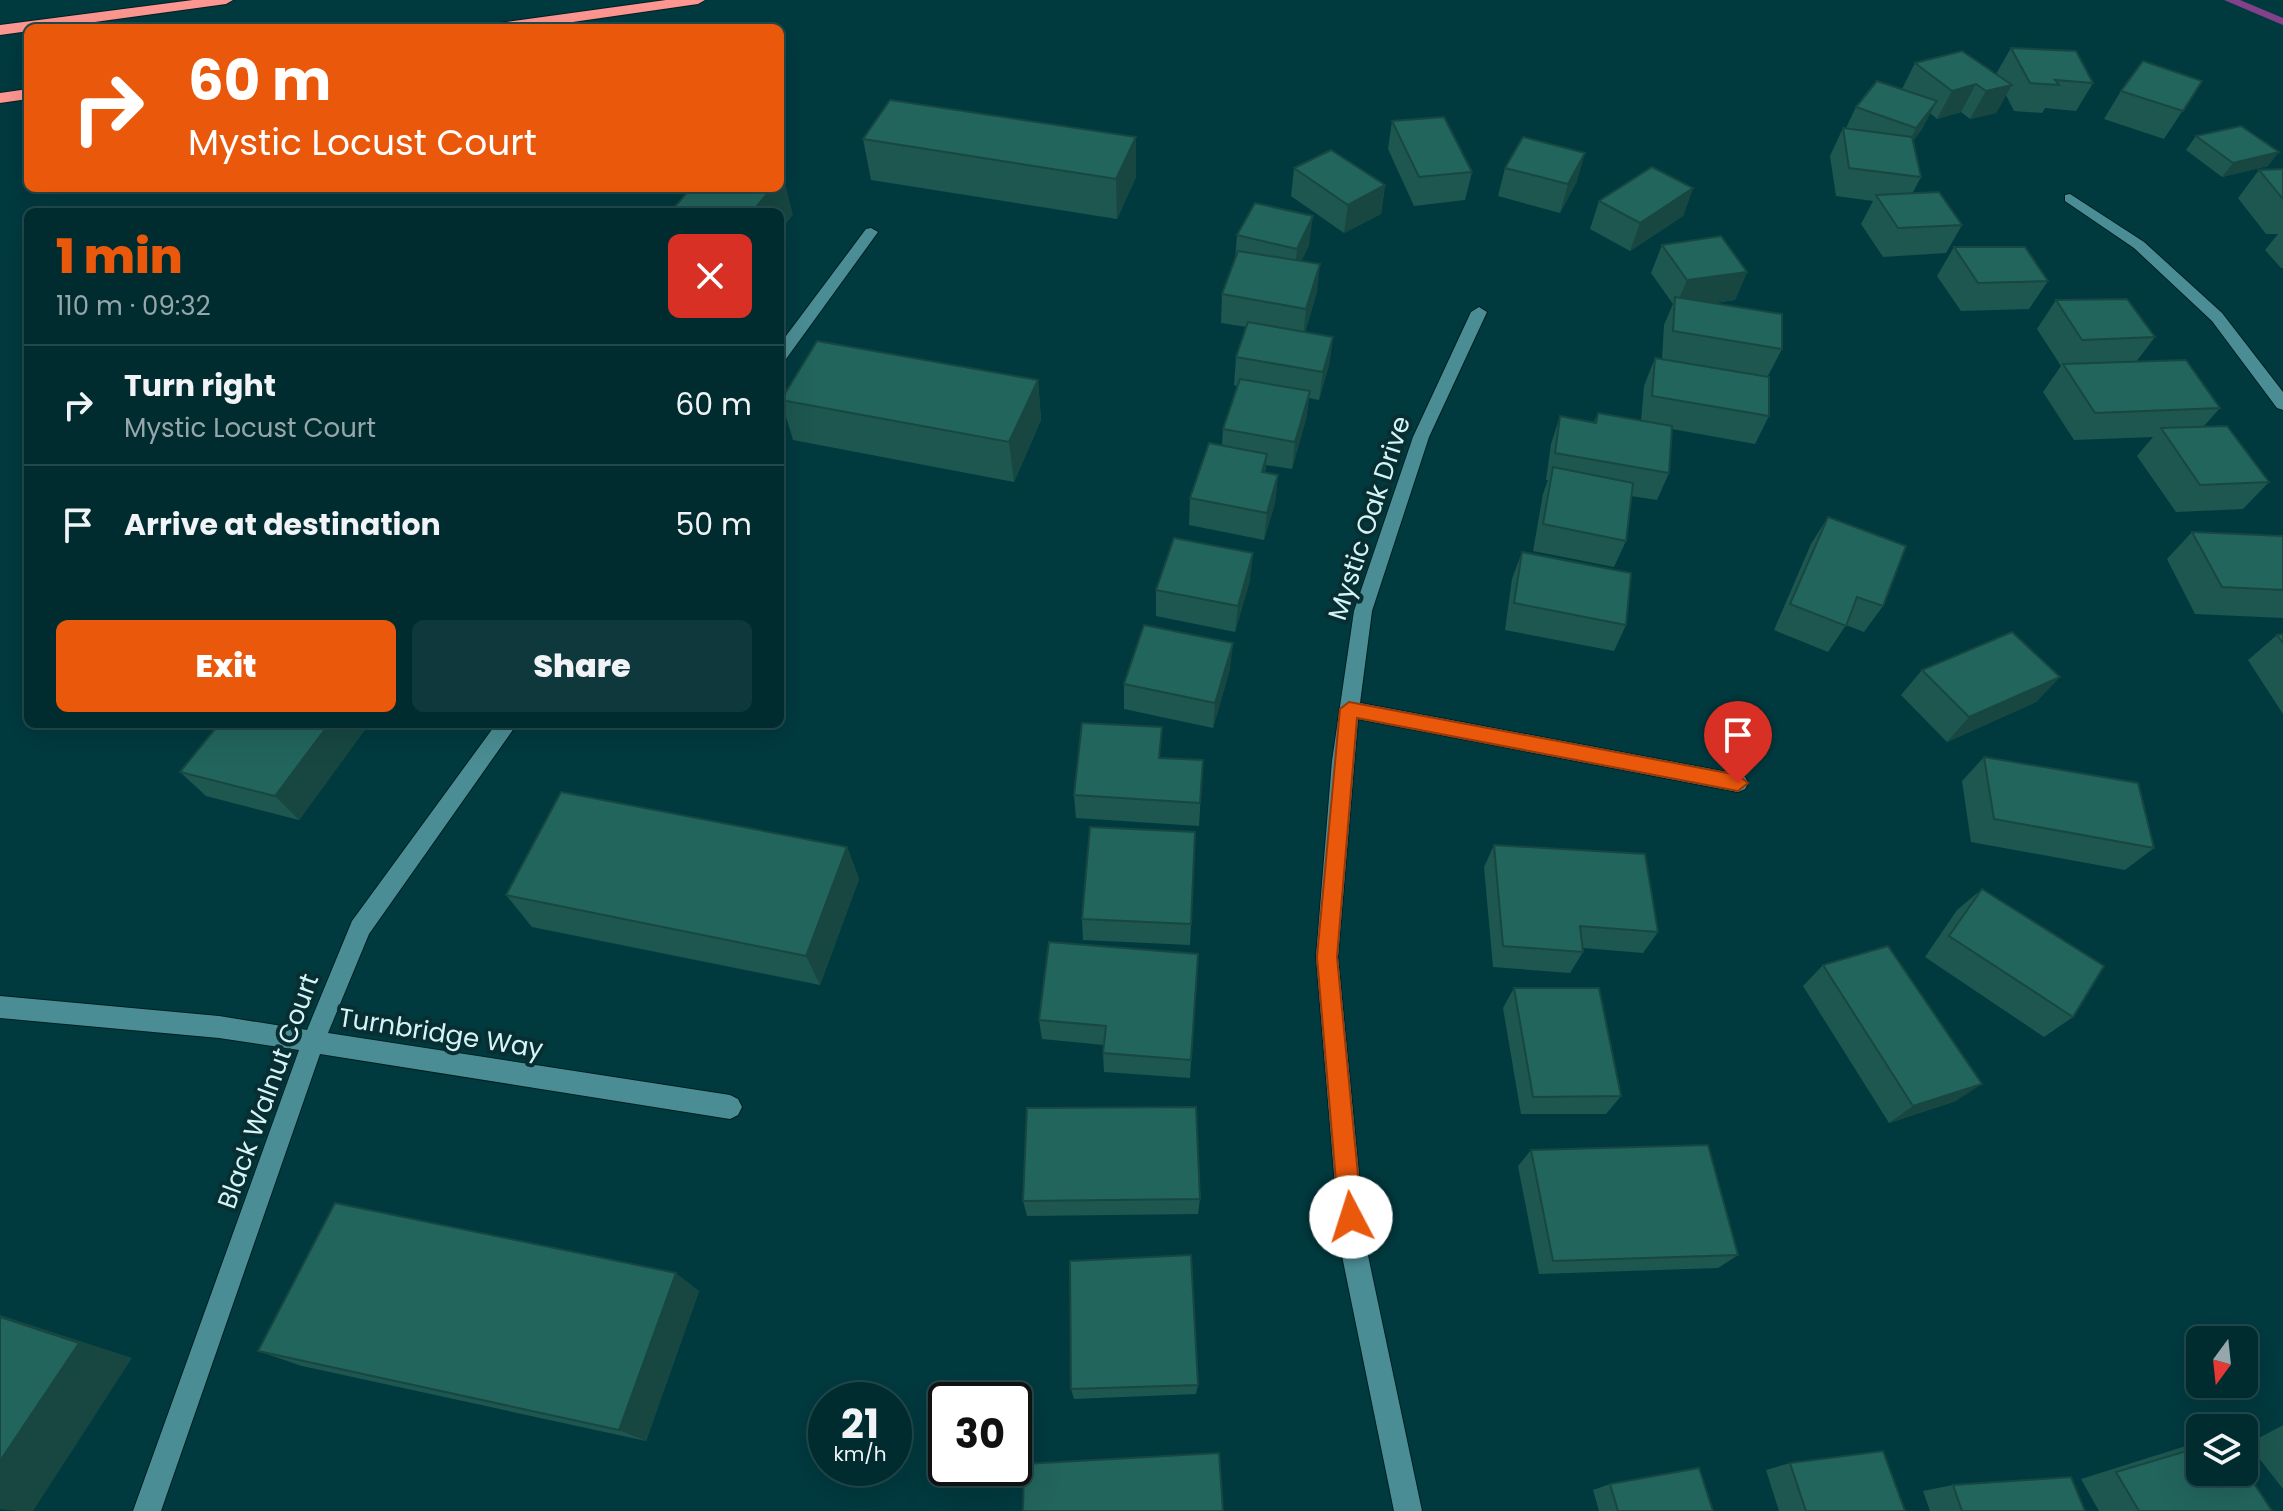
<!DOCTYPE html>
<html lang="en">
<head>
<meta charset="utf-8">
<style>
	:root { --surface:#002c2f; --page:#0e383b; --text:#f1f3f6; --muted:#95a7aa; --line:#22484b; --accent:#ea580c }
	body { margin:0; font-family:Poppins,sans-serif; background:var(--page); color:var(--text); height:100vh; display:flex; flex-direction:column; font-size:30px; white-space:nowrap }
	* { box-sizing:border-box; margin:0 }
	p { font-size:26px; color:var(--muted) }
	.icon { flex:none; width:44px; height:44px; fill:none; stroke:currentColor; stroke-width:2; stroke-linecap:round; stroke-linejoin:round }
	.map { position:relative; flex:1; overflow:hidden }
	.sheet { position:absolute; left:24px; top:208px; width:760px; height:520px; display:flex; flex-direction:column; background:var(--surface); border-radius:12px; box-shadow:0 8px 32px #0002,0 0 0 2px var(--line) }
	.sheet>* { flex:none }
	.top-card { position:absolute; left:24px; top:24px; width:760px; height:168px; border-radius:12px; box-shadow:0 8px 32px #0002,0 0 0 2px var(--line); background:#ea580c; color:#fff; overflow:hidden }
	.needle { width:52px; rotate:195deg }
	.buttons { position:absolute; left:2186px; top:1326px; display:grid; gap:16px }
	.buttons a { display:grid; place-items:center; width:72px; height:72px; border-radius:12px; background:var(--surface); box-shadow:0 8px 32px #0002,0 0 0 2px var(--line); font-size:40px }
	.speed { position:absolute; left:808px; top:1382px; display:flex; gap:16px; font-size:40px; font-weight:700; text-align:center }
	.speed>* { display:grid; place-content:center; width:104px; height:104px; border-radius:50%; background:var(--surface); box-shadow:0 8px 32px #0002,0 0 0 2px var(--line); line-height:1 }
	.speed small { font-size:20px; font-weight:400 }
	.speed .limit { border:4px solid #111; border-radius:12px; background:#fff; color:#111 }
	.pin { position:absolute; display:grid; place-items:center; width:68px; height:68px; color:#fff; margin:-82px -34px; border-radius:50% 50% 50% 0; rotate:-45deg; box-shadow:0 0 8px #0007 }
	.pin .icon { rotate:45deg }
	.me { position:absolute; width:88px; margin:-44px; rotate:355deg; stroke-linejoin:round; filter:drop-shadow(0 0 6px #0008) }
	.turn { display:flex; align-items:center; gap:28px; height:168px; padding:0 32px; font-size:36px }
	.turn .icon { width:104px; height:104px; stroke-width:2.5 }
	.turn b { display:block; font-size:56px; line-height:68px }
	.round { display:grid; place-items:center; flex:none; width:84px; height:84px; border-radius:12px; background:var(--page) }
	.headline { display:flex; align-items:center; justify-content:space-between; height:136px; padding:0 32px }
	h1 { font-size:48px; font-weight:800; line-height:60px; color:var(--accent) }
	.button { display:flex; gap:16px; margin-top:auto; padding:16px 32px }
	.button a { flex:1; height:92px; border-radius:12px; background:var(--accent); color:#fff; font-size:32px; font-weight:800; line-height:92px; text-align:center }
	.button a+a { background:var(--page); color:var(--text) }
	ul { padding:0; list-style:none }
	li { display:flex; align-items:center; gap:24px; height:120px; padding:0 32px; border-top:2px solid var(--line) }
	li div { flex:1 }
	li b { display:block; font-size:30px }
	li em { font-style:normal }
	.map>svg:first-child { display:block }
	.lines { fill:none; stroke-linecap:round; stroke-linejoin:round }
	.stream { fill:#824189; fill-rule:evenodd }
	.lane-casing { stroke:#002023; stroke-width:2 }
	.street-casing { stroke:#002023; stroke-width:2 }
	.highway-casing { stroke:#002023; stroke-width:2 }
	.lane { fill:#4b8d94; fill-rule:evenodd }
	.street { fill:#4b8d94; fill-rule:evenodd }
	.highway { fill:#fe9792; fill-rule:evenodd }
	.wall { fill:#1d5750 }
	.shaded-wall { fill:#184741 }
	.building { fill:#22655d; stroke:#184741; stroke-width:2 }
	.route { fill:#ea580c; stroke:#983908; stroke-width:2 }
	.labels { text-anchor:middle; dominant-baseline:central; stroke-width:8; stroke-linejoin:round; paint-order:stroke }
	.street-label { font-size:26px; fill:#d4f5f8; stroke:#092e32 }
</style>
</head>
<body>
<div class="map">
<svg width="2283" height="1511" viewBox="0 0 2283 1511">
	<rect width="100%" height="100%" fill="#003a3f"/>
	<g class="lines">
		<path class="stream" d="M2224 0H2240L2283 18V25Z"/>
		<g class="lane-casing">
			<g id="lane">
				<path d="M871 228 878 232 786 359 780 360V344L866 229Z"/>
				<path d="M496 724H517L369 934 328 1033 730 1095 738 1099 742 1107 738 1115 730 1119 320 1054 161 1511H133L299 1050 219 1038 0 1018V996L219 1016 307 1030 352 921Z"/>
			</g>
		</g>
		<g class="street-casing">
			<g id="street">
				<path d="M2070 194 2144 242 2222 313 2283 392V410L2277 408 2212 321 2134 248 2065 201V195Z"/>
				<path d="M1479 307 1487 312 1429 437 1372 611 1360 703 1738 774 1745 777 1748 783 1745 789 1738 792 1358 719 1338 957 1366 1246 1422 1511H1394L1340 1246 1316 957 1332 761 1354 611 1413 437 1471 312Z"/>
			</g>
		</g>
		<g class="highway-casing">
			<g id="highway">
				<path d="M193 0H233L226 4 0 35V25Z"/>
				<path d="M666 0H705L698 4 531 28H491L499 23Z"/>
				<path d="M28 89V99L0 103V93Z"/>
			</g>
		</g>
		<use href="#lane" class="lane"/>
		<use href="#street" class="street"/>
		<use href="#highway" class="highway"/>
	</g>
	<g class="wall">
		<path d="M2011 48 2093 83 2076 111 2045 108 2042 113 2014 111 2006 95 1996 113 1970 119 1961 112 1937 119 1930 113 1922 129 1913 141 1921 177 1912 194 1962 225 1946 253 1883 257 1861 224 1873 201 1836 196 1830 156 1843 128H1846L1856 107 1902 89 1915 63 1996 74Z"/>
		<path d="M2202 81 2164 139 2104 119 2121 91Z"/>
		<path d="M1392 121 1472 172 1465 200 1414 206 1388 149Z"/>
		<path d="M2196 136 2268 166 2222 177 2186 150Z"/>
		<path d="M1136 137V177L1117 219 871 180 863 139Z"/>
		<path d="M1294 168 1385 185 1381 214 1344 233 1291 196Z"/>
		<path d="M1505 168 1577 181 1560 213 1498 196Z"/>
		<path d="M2283 169V268H2281L2265 250 2278 234H2266L2238 198 2259 170Z"/>
		<path d="M1693 188 1683 216 1630 251 1590 229 1599 201Z"/>
		<path d="M1237 235 1309 245 1301 261 1317 292 1305 332 1333 337 1329 365 1319 400 1309 398 1306 419 1292 469 1266 465 1265 473 1278 475 1275 503 1264 540 1189 525 1190 498 1222 446 1223 429 1237 386 1234 385 1236 357 1247 327 1221 323 1222 294 1235 260Z"/>
		<path d="M1662 245 1747 272 1735 300 1714 303 1782 349 1768 376 1769 416 1755 444 1672 429 1669 473 1657 500 1631 496 1626 541 1614 567 1533 551 1543 494 1548 480H1546L1551 444 1560 416 1594 422 1598 413 1641 421 1644 386 1655 358 1662 359 1664 325 1673 304 1651 273Z"/>
		<path d="M1954 247 2048 281 2029 309 1961 311 1937 276Z"/>
		<path d="M2056 300 2155 337 2136 362 2220 408 2204 426 2269 482 2243 509 2176 512 2137 456 2153 437 2074 440 2043 392 2061 366 2037 329Z"/>
		<path d="M1038 380 1041 420 1014 482 793 440 781 400Z"/>
		<path d="M1828 517 1883 606 1864 632 1846 625 1828 652 1774 630 1811 544Z"/>
		<path d="M2192 532 2283 536V618L2195 614 2167 559Z"/>
		<path d="M1522 552 1626 625 1614 651 1505 630 1512 579Z"/>
		<path d="M1250 580 1235 632 1156 616V590Z"/>
		<path d="M2283 634V714L2248 660 2277 635Z"/>
		<path d="M1230 669 1213 728 1124 709V684Z"/>
		<path d="M1922 670 2060 677 2036 702 1947 742 1901 695Z"/>
		<path d="M219 724H369L299 820 206 796 180 772Z"/>
		<path d="M1984 757 2154 848 2125 870 1971 842 1962 781Z"/>
		<path d="M1161 758 1203 760 1199 826 1076 818 1074 795Z"/>
		<path d="M1494 845 1658 932 1643 953 1583 948V952L1570 973 1493 967 1484 867Z"/>
		<path d="M847 847 859 879 820 985 532 927 506 895Z"/>
		<path d="M1982 889 2073 1017 2044 1037 1925 957 1957 910Z"/>
		<path d="M1082 919 1191 924 1190 945 1083 940Z"/>
		<path d="M1198 954 1190 1078 1104 1072 1103 1053 1104 1045 1042 1039 1039 1020Z"/>
		<path d="M1823 965 1956 1101 1889 1123 1803 986Z"/>
		<path d="M1514 988 1621 1096 1606 1114H1521L1503 1008Z"/>
		<path d="M1531 1150 1738 1255 1718 1268 1539 1274 1518 1166Z"/>
		<path d="M1200 1199 1198 1214 1027 1216 1023 1201Z"/>
		<path d="M699 1291 646 1441 302 1366 258 1351Z"/>
		<path d="M1198 1385 1196 1394 1074 1399 1071 1389Z"/>
		<path d="M2283 1425V1489L2248 1444Z"/>
		<path d="M2200 1444V1472L2272 1511H2099L2081 1479 2186 1446Z"/>
		<path d="M1790 1463 1905 1511H1779L1766 1470Z"/>
		<path d="M1610 1484 1713 1511H1599L1593 1490Z"/>
		<path d="M1953 1485 2085 1511H1930L1923 1491Z"/>
	</g>
	<g class="shaded-wall">
		<path d="M1976 84 1961 112 1937 119 1952 91Z"/>
		<path d="M2012 85 1996 113 1970 119 1986 91Z"/>
		<path d="M1937 101 1922 129 1901 157 1916 128Z"/>
		<path d="M1136 137V177L1117 219 1116 179Z"/>
		<path d="M2279 152 2268 166 2222 177 2233 163Z"/>
		<path d="M1585 153 1577 181 1560 213 1568 184Z"/>
		<path d="M783 175 793 215 780 231V212H752L772 188H780V178Z"/>
		<path d="M1385 185 1381 214 1344 233 1348 205Z"/>
		<path d="M1693 188 1683 216 1630 251 1640 223Z"/>
		<path d="M1313 216 1309 245 1294 277 1297 249Z"/>
		<path d="M1320 264 1317 292 1303 337 1306 309Z"/>
		<path d="M1747 272 1735 300 1675 308 1687 280Z"/>
		<path d="M1333 337 1329 365 1319 400 1323 372Z"/>
		<path d="M1038 380 1041 420 1014 482 1009 442Z"/>
		<path d="M1310 391 1306 419 1292 469 1295 442Z"/>
		<path d="M1267 454 1264 481 1262 472Z"/>
		<path d="M1278 475 1275 503 1264 540 1267 513Z"/>
		<path d="M1253 553 1250 580 1235 632 1238 606Z"/>
		<path d="M1233 643 1230 669 1213 728 1215 703Z"/>
		<path d="M2060 677 2036 702 1947 742 1969 717Z"/>
		<path d="M329 724H369L299 820 275 796Z"/>
		<path d="M847 847 859 879 820 985 806 956Z"/>
		<path d="M1982 1084 1956 1101 1889 1123 1913 1106Z"/>
		<path d="M676 1273 699 1291 646 1441 619 1430Z"/>
		<path d="M0 1315 132 1358 33 1511H17L0 1509Z"/>
	</g>
	<g class="building">
		<path d="M2011 48 2076 51 2093 83 2055 80 2059 85 2030 83Z"/>
		<path d="M1962 51 2012 85 1986 91 1976 84 1952 91 1915 63Z"/>
		<path d="M2143 61 2202 81 2183 111 2121 91Z"/>
		<path d="M1877 81 1937 101 1916 128 1856 107Z"/>
		<path d="M890 100 1136 137 1116 179 863 139Z"/>
		<path d="M1444 117 1472 172 1419 177 1392 121Z"/>
		<path d="M2241 126 2279 152 2233 163 2196 136Z"/>
		<path d="M1843 128 1912 137 1921 177 1849 168Z"/>
		<path d="M1523 137 1585 153 1568 184 1505 168Z"/>
		<path d="M1331 150 1385 185 1348 205 1294 168Z"/>
		<path d="M1652 167 1693 188 1640 223 1599 201Z"/>
		<path d="M2283 169V199L2259 170Z"/>
		<path d="M691 188H772L752 212H670Z"/>
		<path d="M1939 192 1962 225 1898 228 1876 195Z"/>
		<path d="M1255 203 1313 216 1297 249 1237 235Z"/>
		<path d="M1721 236 1747 272 1687 280 1662 245Z"/>
		<path d="M1954 247H2025L2048 281 1978 283Z"/>
		<path d="M1238 251 1320 264 1306 309 1222 294Z"/>
		<path d="M1675 297 1782 314V349L1673 331Z"/>
		<path d="M2127 299 2155 337 2082 340 2056 300Z"/>
		<path d="M1248 322 1333 337 1323 372 1236 357Z"/>
		<path d="M817 341 1038 380 1009 442 781 400Z"/>
		<path d="M1655 358 1769 377V416L1652 396Z"/>
		<path d="M2186 360 2220 408 2095 413 2063 364Z"/>
		<path d="M1240 379 1310 391 1295 442 1223 429Z"/>
		<path d="M1598 413 1672 426 1669 473 1555 453 1560 416 1596 423Z"/>
		<path d="M2227 426 2269 482 2200 485 2161 428Z"/>
		<path d="M1209 443 1267 454 1262 472 1278 475 1267 513 1190 498Z"/>
		<path d="M1553 467 1633 483 1626 541 1543 524Z"/>
		<path d="M1828 517 1906 546 1883 606 1857 597 1846 626 1790 604Z"/>
		<path d="M2192 532 2283 536V590L2222 587Z"/>
		<path d="M1174 538 1253 553 1238 606 1156 590Z"/>
		<path d="M1522 552 1631 573 1626 625 1514 603Z"/>
		<path d="M1144 625 1233 643 1215 703 1124 684Z"/>
		<path d="M2012 632 2060 677 1969 717 1922 670Z"/>
		<path d="M2283 634V643L2277 635Z"/>
		<path d="M1082 723 1162 727 1159 758 1203 760 1200 803 1074 795Z"/>
		<path d="M219 724H329L275 796 180 772Z"/>
		<path d="M1984 757 2138 783 2154 848 1994 819Z"/>
		<path d="M561 792 847 847 806 956 506 895Z"/>
		<path d="M1090 827 1195 832 1191 924 1082 919Z"/>
		<path d="M1494 845 1645 854 1658 932 1580 926 1583 952 1503 946Z"/>
		<path d="M1982 889 2104 966 2073 1017 1949 936Z"/>
		<path d="M1049 942 1198 954 1191 1060 1103 1053 1106 1026 1039 1020Z"/>
		<path d="M1888 946 1982 1084 1913 1106 1823 965Z"/>
		<path d="M1514 988H1599L1621 1096 1533 1097Z"/>
		<path d="M1196 1107 1200 1199 1023 1201 1027 1108Z"/>
		<path d="M1708 1145 1738 1255 1553 1261 1531 1150Z"/>
		<path d="M335 1203 676 1273 619 1430 258 1351Z"/>
		<path d="M1191 1255 1198 1385 1071 1389 1070 1261Z"/>
		<path d="M0 1317 79 1343 0 1461Z"/>
		<path d="M2200 1447V1472H2244V1468L2272 1511H2139L2116 1472Z"/>
		<path d="M1883 1451 1905 1511H1806L1790 1463Z"/>
		<path d="M1219 1453 1223 1511H1023L1024 1464Z"/>
		<path d="M1699 1468 1713 1511H1618L1610 1484Z"/>
		<path d="M2071 1477 2085 1511H1962L1953 1485Z"/>
	</g>
	<path class="route" d="M1349 702 1738 775 1748 783 1738 791 1357 718 1337 957 1362 1217 1359 1225 1351 1228 1343 1225 1339 1217 1317 957 1340 709Z"/>
	<g class="labels">
		<g class="street-label">
			<text transform="translate(1369 518) rotate(-72)">Mystic Oak Drive</text>
			<text transform="translate(441 1033) rotate(9)">Turnbridge Way</text>
			<text transform="translate(268 1091) rotate(-70)">Black Walnut Court</text>
		</g>
	</g>
</svg>
<div class="buttons">
<a><svg class="needle" viewBox="-14 -14 28 28"><path d="M0-13l5 13h-10z" fill="#e53935"/><path d="M0 13l5-13h-10z" fill="#95a7aa"/></svg></a>
<a><svg class="icon" aria-label="layers" viewBox="0 0 24 24"><path d="M12 4l9 5-9 5-9-5zM3 14l9 5 9-5"/></svg></a>
</div>
<div class="speed"><div>21<small>km/h</small></div><div class="limit">30</div></div>
<div class="pin" style="left:1738px;top:783px;background:#d93025"><svg class="icon" aria-label="arrive" viewBox="0 0 24 24"><path d="M6 21V4h12l-3 4 3 4H6"/></svg></div>
<svg class="me" style="left:1351px;top:1217px" viewBox="-20 -20 40 40"><circle r="19" fill="#fff"/><path d="M0-13L10 11 0 6-10 11z" fill="#ea580c"/></svg>
<div class="top-card">
<div class="turn"><svg class="icon" aria-label="right" viewBox="0 0 24 24"><path d="M7 20v-9h11M14 6l5 5-5 5"/></svg><div><b>60 m</b>Mystic Locust Court</div></div>
</div>
<section class="sheet">
<div class="headline"><div><h1>1 min</h1><p>110 m · 09:32</p></div><a class="round" style="background:#d93025;color:#fff"><svg class="icon" aria-label="close" viewBox="0 0 24 24"><path d="M6 6l12 12M18 6L6 18"/></svg></a></div>
<ul>
<li><svg class="icon" aria-label="right" viewBox="0 0 24 24"><path d="M7 20v-9h11M14 6l5 5-5 5"/></svg><div><b>Turn right</b><p>Mystic Locust Court</p></div><em>60 m</em></li>
<li><svg class="icon" aria-label="arrive" viewBox="0 0 24 24"><path d="M6 21V4h12l-3 4 3 4H6"/></svg><div><b>Arrive at destination</b></div><em>50 m</em></li>
</ul>
<div class="button"><a>Exit</a><a>Share</a></div>
</section>
</div>
</body>
</html>
